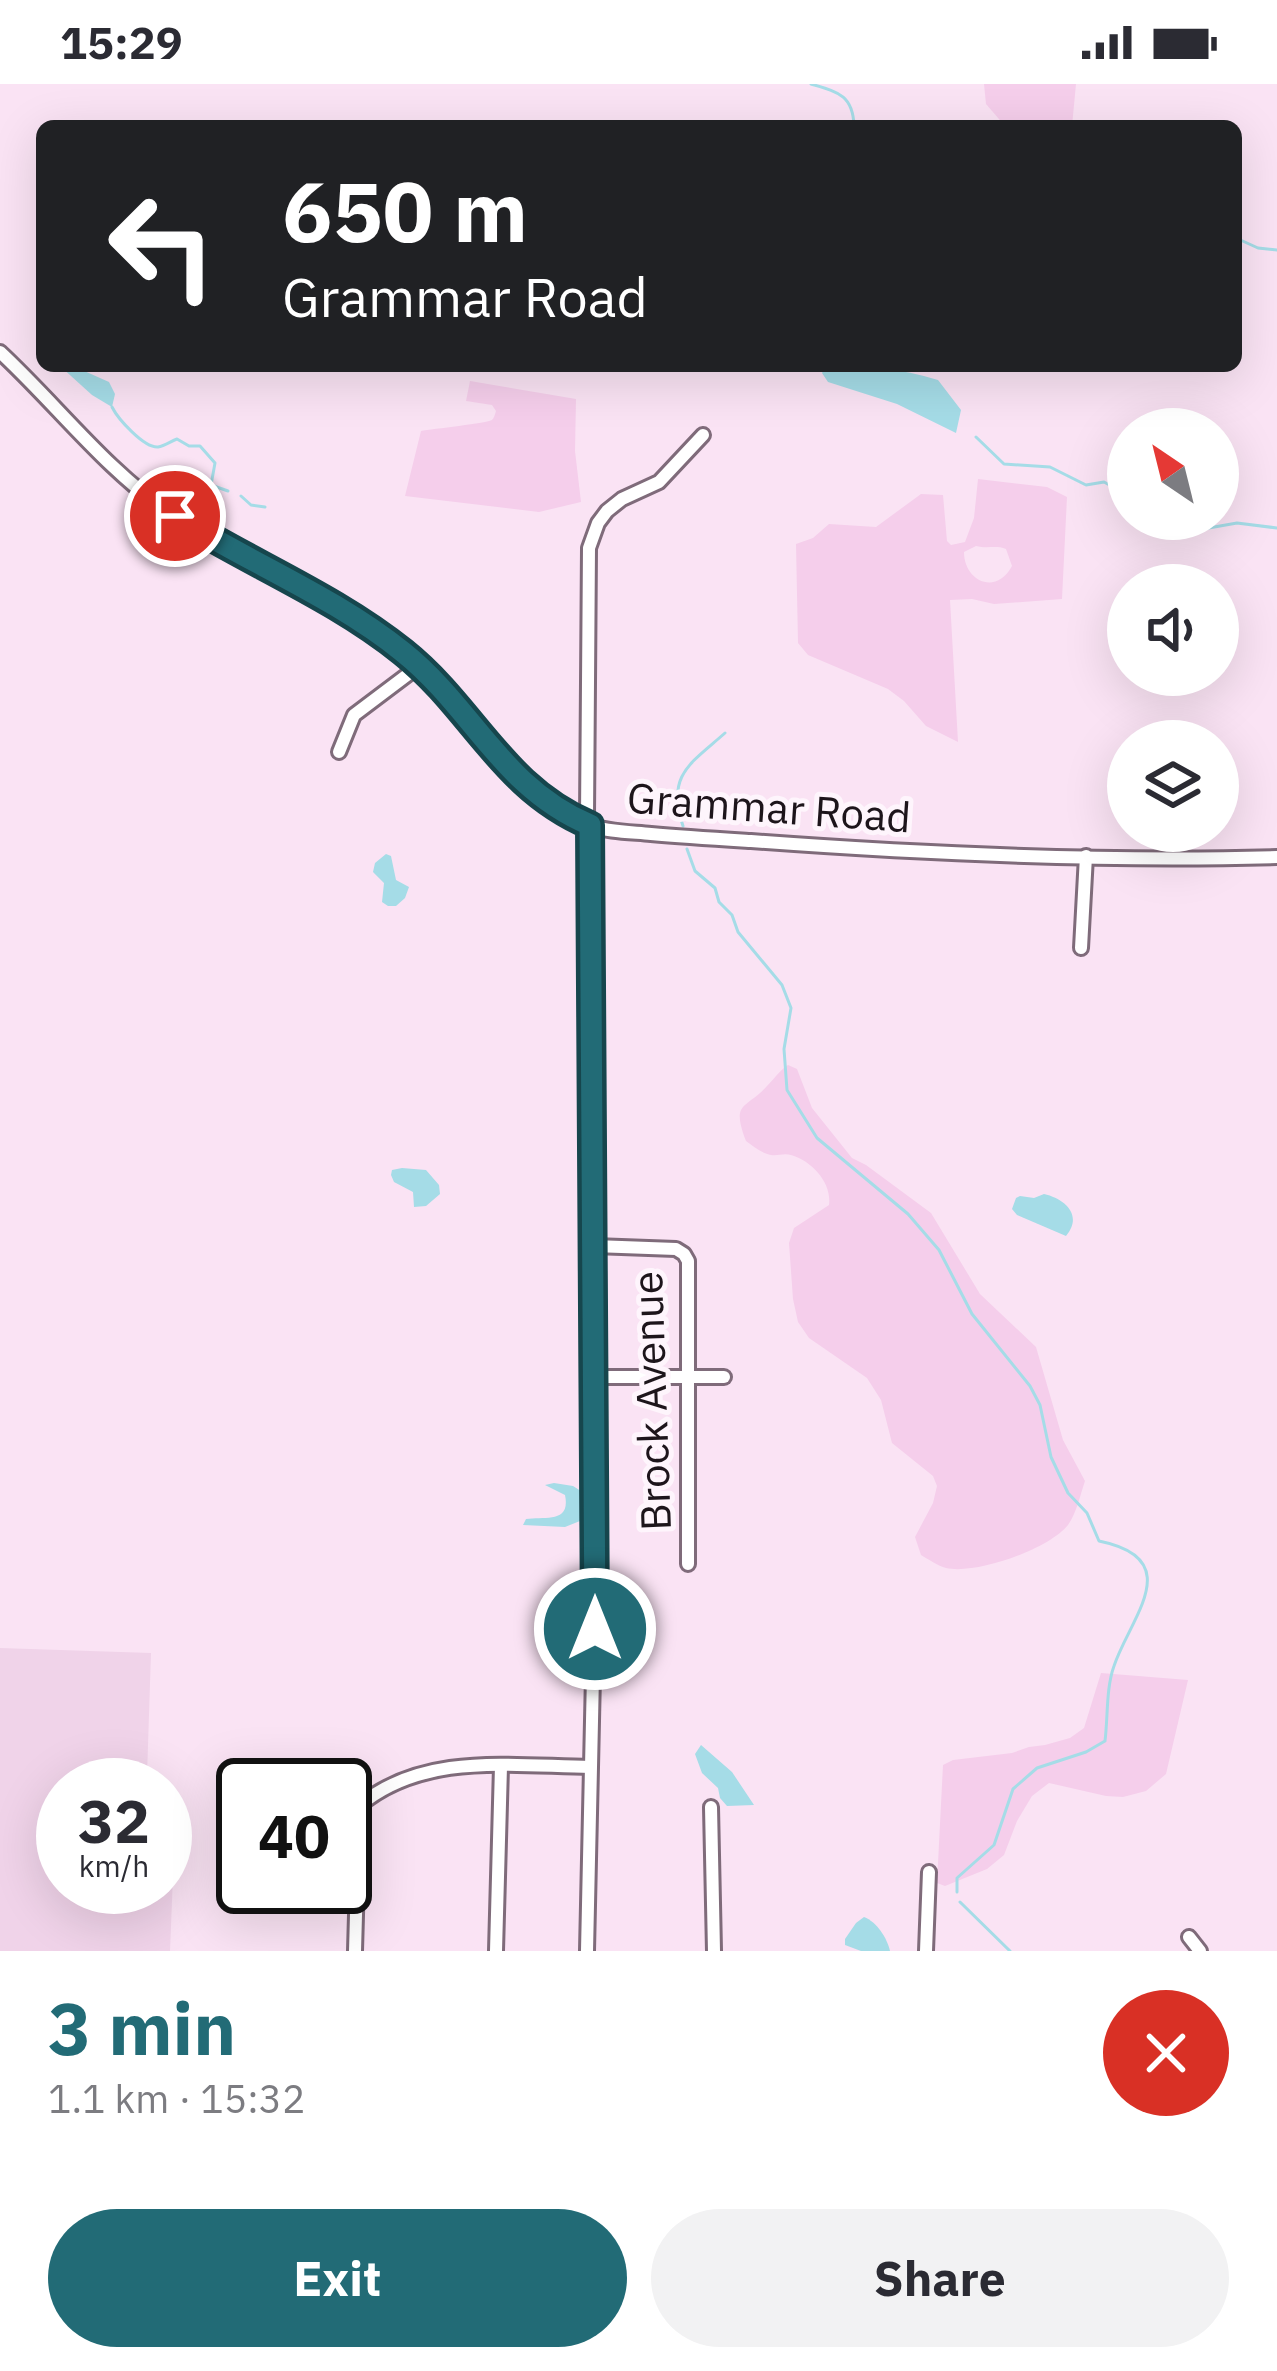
<!DOCTYPE html>
<html lang="en">
<head>
<meta charset="utf-8">
<style>
	:root { --surface:#fff; --page:#f2f2f3; --text:#2b2b33; --muted:#7c7c81; --accent:#226b76 }
	body { margin:0; font-family:"IBM Plex Sans",sans-serif; background:var(--page); color:var(--text); height:100vh; display:flex; flex-direction:column; font-size:45px; white-space:nowrap }
	* { box-sizing:border-box; margin:0 }
	p { font-size:39px; color:var(--muted) }
	.icon { flex:none; width:66px; height:66px; fill:none; stroke:currentColor; stroke-width:2; stroke-linecap:round; stroke-linejoin:round }
	.map { position:relative; height:1867px; overflow:hidden }
	.side { display:flex; flex-direction:column; background:var(--surface); flex:1 }
	.side>* { flex:none }
	.banner { position:absolute; left:36px; top:36px; width:1206px; height:252px; border-radius:18px; box-shadow:0 12px 48px #0002; background:#202124; color:#fff; overflow:hidden }
	.needle { width:78px; rotate:325deg }
	.controls { position:absolute; left:1107px; top:324px; display:grid; gap:24px }
	.controls a { display:grid; place-items:center; width:132px; height:132px; border-radius:50%; background:var(--surface); box-shadow:0 12px 48px #0002; font-size:60px }
	.speed { position:absolute; left:36px; top:1674px; display:flex; gap:24px; font-size:60px; font-weight:700; text-align:center }
	.speed>* { display:grid; place-content:center; width:156px; height:156px; border-radius:50%; background:var(--surface); box-shadow:0 12px 48px #0002; line-height:1 }
	.speed small { font-size:30px; font-weight:400 }
	.speed .limit { border:6px solid #111; border-radius:18px; background:#fff; color:#111 }
	.pin { position:absolute; display:grid; place-items:center; width:102px; height:102px; color:#fff; margin:-51px; border:6px solid #fff; border-radius:50%; box-shadow:0 3px 12px #0007 }
	.me { position:absolute; width:132px; margin:-66px; rotate:0deg; stroke-linejoin:round; filter:drop-shadow(0 0 9px #0008) }
	.turn { display:flex; align-items:center; gap:42px; height:252px; padding:0 48px; font-size:54px }
	.turn .icon { width:156px; height:156px; stroke-width:2.5 }
	.turn b { display:block; font-size:84px; line-height:102px }
	.round { display:grid; place-items:center; flex:none; width:126px; height:126px; border-radius:63px; background:var(--page) }
	.head { display:flex; align-items:center; justify-content:space-between; height:204px; padding:0 48px }
	h1 { font-size:72px; font-weight:800; line-height:90px; color:var(--accent) }
	.button { display:flex; gap:24px; margin-top:auto; padding:24px 48px }
	.button a { flex:1; height:138px; border-radius:72px; background:var(--accent); color:#fff; font-size:48px; font-weight:800; line-height:138px; text-align:center }
	.button a+a { background:var(--page); color:var(--text) }
	.status { display:flex; justify-content:space-between; align-items:center; height:84px; padding:0 60px; background:var(--surface); direction:ltr }
	.status svg { height:33px; fill:currentColor }
	.map>svg:first-child { display:block }
	.built { fill:#f0d3e9 }
	.green { fill:#f5ceeb; fill-rule:evenodd }
	.water { fill:#a5dce7 }
	.lines { fill:none; stroke-linecap:round; stroke-linejoin:round }
	.stream { stroke:#a5dce7; stroke-width:3 }
	.minor-casing { stroke:#7f6b7a; stroke-width:18 }
	.minor { stroke:#fff; stroke-width:12 }
	.route-casing { stroke:#16464d; stroke-width:30 }
	.route { stroke:#226b76; stroke-width:21 }
	.labels { text-anchor:middle; dominant-baseline:central; stroke-width:10; stroke-linejoin:round; paint-order:stroke }
	.street-label { font-size:42px; fill:#1d151b; stroke:#fef5fc }
</style>
</head>
<body>
<div class="status"><b>15:29</b><svg viewBox="0 0 49 12"><path d="M0 12V9h3v3zM5 12V6h3v6zM10 12V3h3v9zM15 12V0h3v12zM26 1h20v11H26zM47 4h2v5h-2z"/></svg></div>
<div class="map">
<svg width="1277" height="1867" viewBox="0 0 1277 1867">
	<rect width="100%" height="100%" fill="#fae3f4"/>
	<path class="built" d="M0 1564 151 1569 147 1692 155 1701H63V1803H165V1711L172 1718 174 1767 170 1867H0Z"/>
	<g class="green">
		<path d="M984 0H1076L1072 42H1005L986 20Z"/>
		<path d="M470 297 576 315 575 367 581 418 539 428 405 412 421 347C432 345 488 339 492 336 494 334 495 330 496 327L492 321 466 317Z"/>
		<path d="M978 395 1047 403 1067 413 1062 515 994 520 972 515 950 516 958 658 926 642 904 617 888 605 808 571 798 559 796 460 813 454 829 440 876 443 921 410 943 411 947 457 951 461 965 458 974 434ZM976 462C987 465 996 461 1006 465L1012 482C996 512 964 497 964 468Z"/>
		<path d="M788 981 797 985 812 1024 852 1074 866 1081 931 1129 980 1210 1036 1263 1063 1356 1085 1397C1080 1411 1077 1428 1068 1441 1049 1465 976 1491 946 1484 938 1482 928 1475 921 1471L915 1453 933 1419 937 1402 933 1392 892 1359 881 1316 867 1294 809 1254 798 1238 793 1215 789 1159 794 1144 829 1121C832 1099 812 1077 791 1071 784 1069 778 1072 771 1071 763 1070 753 1062 746 1057 731 1017 745 1026 767 1002 775 994 779 987 788 981Z"/>
		<path d="M1101 1589 1188 1596 1166 1690 1146 1707 1123 1713 1106 1712 1049 1699 1032 1712 1017 1737 1004 1771 987 1785 945 1802 937 1799 943 1681 953 1676 1012 1669 1029 1663 1045 1661 1070 1654 1084 1644Z"/>
	</g>
	<g class="water">
		<path d="M60 282H73L109 298 115 310 112 323 92 311Z"/>
		<path d="M826 282C866 282 900 284 938 296L961 326 956 349 897 320 828 298 822 289Z"/>
		<path d="M386 770 391 772 396 796 409 803 405 814 396 822H388L382 818 384 799 373 788 375 779Z"/>
		<path d="M402 1084 426 1086 439 1101 440 1110 426 1122 414 1123 413 1108 394 1098 391 1091 392 1086Z"/>
		<path d="M1044 1110C1066 1115 1083 1132 1066 1152L1017 1131 1012 1125 1016 1114 1020 1112 1034 1114Z"/>
		<path d="M554 1399 573 1402 584 1409 580 1437 565 1443 523 1441 526 1435C544 1432 571 1440 565 1411L545 1401Z"/>
		<path d="M701 1661 732 1688 754 1721 727 1722 720 1714 718 1704 702 1689 695 1670Z"/>
		<path d="M864 1833C877 1838 887 1854 890 1867H861L845 1861V1855L856 1839Z"/>
	</g>
	<g class="lines">
		<g class="stream">
			<path d="M811 0C838 8 853 11 854 42"/>
			<path d="M1236 154 1258 164 1277 166"/>
			<path d="M112 323C118 335 144 364 158 363 165 362 171 357 177 355L189 362H200L215 379 211 401 228 407"/>
			<path d="M976 353 1004 380 1050 383 1086 401 1104 398 1128 411"/>
			<path d="M241 412 251 421 265 423"/>
			<path d="M1182 435 1203 445 1237 439 1277 444"/>
			<path d="M683 742C666 691 690 680 725 649"/>
			<path d="M687 765 695 787 715 804 719 818 732 831 738 848 782 901 791 924 784 965 787 1006 817 1054 908 1130 939 1166 972 1230 1030 1302 1040 1321 1051 1373 1068 1409 1087 1429 1099 1457C1188 1475 1130 1534 1114 1582 1106 1604 1108 1633 1105 1657L1086 1668 1037 1684 1013 1705 994 1761 957 1794V1808"/>
			<path d="M960 1818 1010 1867"/>
		</g>
		<g class="minor-casing">
			<g id="minor">
				<path d="M0 268C58 322 105 385 171 430 246 480 335 511 405 569 470 623 506 709 588 741 608 748 631 748 651 750 684 753 718 755 751 757 925 770 1102 778 1277 773"/>
				<path d="M339 668 354 631 419 582"/>
				<path d="M1081 864 1086 772"/>
				<path d="M594 1162 676 1165 684 1170 688 1177V1480"/>
				<path d="M594 1293H724"/>
				<path d="M711 1723 714 1867"/>
				<path d="M1189 1853 1200 1867"/>
				<path d="M355 1867 359 1722C423 1668 511 1682 590 1683"/>
				<path d="M496 1867 501 1682"/>
				<path d="M587 1867 594 1545 589 741 587 733 589 464 598 439 607 427 622 415 659 398 703 351"/>
				<path d="M926 1867 929 1788"/>
			</g>
		</g>
		<use href="#minor" class="minor"/>
	</g>
	<g class="lines">
		<g class="route-casing">
			<path id="route" d="M175 432C250 479 335 513 403 568 473 624 502 704 590 741L595 1545"/>
		</g>
		<use href="#route" class="route"/>
	</g>
	<g class="labels">
		<g class="street-label">
			<text transform="translate(769 723) rotate(4)">Grammar Road</text>
			<text transform="translate(651 1317) rotate(-92)">Brock Avenue</text>
		</g>
	</g>
</svg>
<div class="controls">
<a><svg class="needle" viewBox="-14 -14 28 28"><path d="M0-13l5 13h-10z" fill="#e53935"/><path d="M0 13l5-13h-10z" fill="#7c7c81"/></svg></a>
<a><svg class="icon" aria-label="sound" viewBox="0 0 24 24"><path d="M4 9h4l5-4v14l-5-4H4zM17 9q2 3 0 6"/></svg></a>
<a><svg class="icon" aria-label="layers" viewBox="0 0 24 24"><path d="M12 4l9 5-9 5-9-5zM3 14l9 5 9-5"/></svg></a>
</div>
<div class="speed"><div>32<small>km/h</small></div><div class="limit">40</div></div>
<div class="pin" style="left:175px;top:432px;background:#d93025"><svg class="icon" aria-label="arrive" viewBox="0 0 24 24"><path d="M6 21V4h12l-3 4 3 4H6"/></svg></div>
<svg class="me" style="left:595px;top:1545px" viewBox="-20 -20 40 40"><circle r="17" fill="#226b76" stroke="#fff" stroke-width="3"/><path d="M0-11L8 9 0 5-8 9z" fill="#fff"/></svg>
<div class="banner">
<div class="turn"><svg class="icon" aria-label="left" viewBox="0 0 24 24"><path d="M17 20v-9H6M10 6l-5 5 5 5"/></svg><div><b>650 m</b>Grammar Road</div></div>
</div>
</div>
<section class="side">
<div class="head"><div><h1>3 min</h1><p>1.1 km · 15:32</p></div><a class="round" style="background:#d93025;color:#fff"><svg class="icon" aria-label="close" viewBox="0 0 24 24"><path d="M6 6l12 12M18 6L6 18"/></svg></a></div>
<div class="button"><a>Exit</a><a>Share</a></div>
</section>
</body>
</html>
